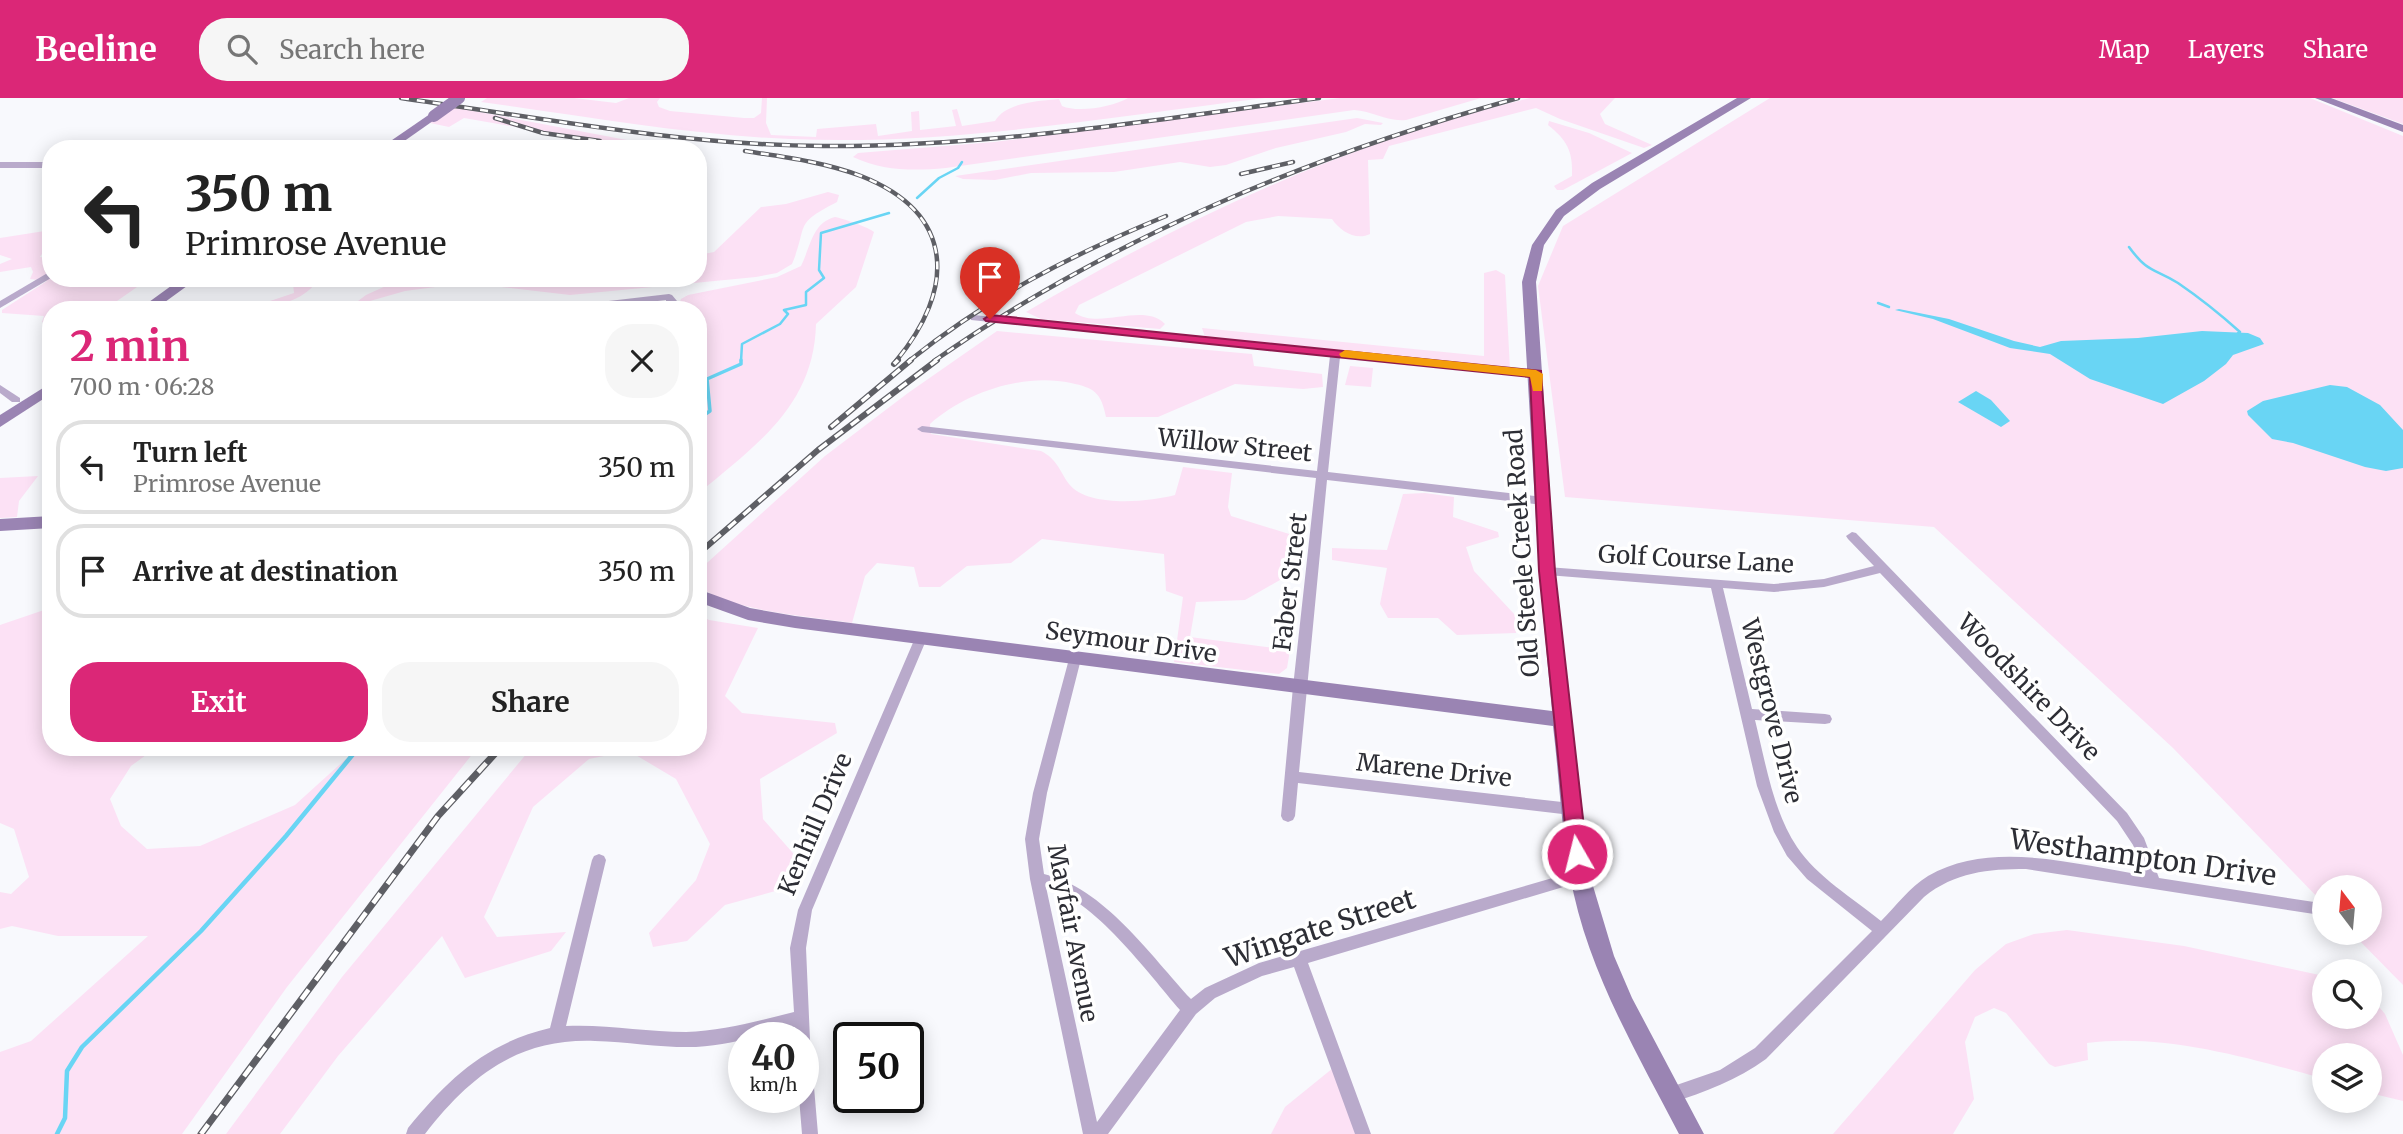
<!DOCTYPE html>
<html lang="en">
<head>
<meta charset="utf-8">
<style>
	:root { --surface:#fff; --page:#f6f6f6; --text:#222; --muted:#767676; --line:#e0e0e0; --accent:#db2777 }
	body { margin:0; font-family:Merriweather,serif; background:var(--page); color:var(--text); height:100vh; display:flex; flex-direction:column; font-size:26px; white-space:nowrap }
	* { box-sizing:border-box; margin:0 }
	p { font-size:23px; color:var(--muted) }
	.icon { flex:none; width:38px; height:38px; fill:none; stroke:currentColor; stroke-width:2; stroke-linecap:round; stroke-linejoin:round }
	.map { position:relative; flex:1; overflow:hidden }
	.panel { position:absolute; left:42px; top:203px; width:665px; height:455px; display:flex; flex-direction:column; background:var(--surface); border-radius:28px; box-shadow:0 4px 18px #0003 }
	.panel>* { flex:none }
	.guide { position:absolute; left:42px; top:42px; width:665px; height:147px; border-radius:28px; box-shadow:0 4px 18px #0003; background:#fff; color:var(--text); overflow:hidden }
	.needle { width:46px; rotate:344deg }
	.controls { position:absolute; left:2312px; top:777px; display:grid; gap:14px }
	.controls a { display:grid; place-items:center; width:70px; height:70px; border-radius:50%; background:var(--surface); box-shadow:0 4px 18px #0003; font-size:35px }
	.speed { position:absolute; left:728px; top:924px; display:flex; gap:14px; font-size:35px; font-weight:700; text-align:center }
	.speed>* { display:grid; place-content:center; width:91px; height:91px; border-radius:50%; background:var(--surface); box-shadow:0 4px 18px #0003; line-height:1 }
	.speed small { font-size:18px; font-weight:400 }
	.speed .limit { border:4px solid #111; border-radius:10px; background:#fff; color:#111 }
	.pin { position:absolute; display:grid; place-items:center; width:60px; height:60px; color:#fff; margin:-72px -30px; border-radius:50% 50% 50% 0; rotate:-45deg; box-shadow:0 0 7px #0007 }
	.pin .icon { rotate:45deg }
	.me { position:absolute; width:77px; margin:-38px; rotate:352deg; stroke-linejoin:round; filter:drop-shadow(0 0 5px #0008) }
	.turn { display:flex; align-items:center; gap:24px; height:147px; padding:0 28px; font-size:32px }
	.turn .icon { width:91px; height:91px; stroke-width:2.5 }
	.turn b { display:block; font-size:49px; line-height:60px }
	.round { display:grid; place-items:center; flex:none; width:74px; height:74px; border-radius:28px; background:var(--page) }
	.summary { display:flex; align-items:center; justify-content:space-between; height:119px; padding:0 28px }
	h1 { font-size:42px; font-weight:700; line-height:52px; color:var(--accent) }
	.action { display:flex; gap:14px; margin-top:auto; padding:14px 28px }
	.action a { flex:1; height:80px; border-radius:28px; background:var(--accent); color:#fff; font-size:28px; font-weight:700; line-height:80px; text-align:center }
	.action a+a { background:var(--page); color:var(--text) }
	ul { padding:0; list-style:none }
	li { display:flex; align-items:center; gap:21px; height:94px; margin:0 14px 10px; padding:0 14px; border:4px solid var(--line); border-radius:28px }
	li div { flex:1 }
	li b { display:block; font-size:26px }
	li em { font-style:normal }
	header { display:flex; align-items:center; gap:42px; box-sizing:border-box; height:98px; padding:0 35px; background:var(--accent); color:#fff }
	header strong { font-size:33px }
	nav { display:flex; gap:38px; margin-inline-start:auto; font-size:24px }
	.search { width:490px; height:63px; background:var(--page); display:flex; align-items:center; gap:18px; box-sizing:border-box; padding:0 24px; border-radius:28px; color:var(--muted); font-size:26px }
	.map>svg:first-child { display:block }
	.green { fill:#fce1f5 }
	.water { fill:#69d5f4 }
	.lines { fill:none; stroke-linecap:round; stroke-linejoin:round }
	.stream-far2 { stroke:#69d5f4; stroke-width:2.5 }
	.stream-far1 { stroke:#69d5f4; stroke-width:3.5 }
	.stream { stroke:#69d5f4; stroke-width:4.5 }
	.street { fill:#b9aacb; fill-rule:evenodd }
	.secondary { fill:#9a84b3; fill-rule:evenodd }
	.rail-far2-casing { stroke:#5e5f65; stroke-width:4.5 }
	.rail-far1-casing { stroke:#5e5f65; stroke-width:6 }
	.rail-casing { stroke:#5e5f65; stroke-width:7 }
	.rail-far2 { stroke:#fff; stroke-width:2.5; stroke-dasharray:8; stroke-linecap:butt }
	.rail-far1 { stroke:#fff; stroke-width:3.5; stroke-dasharray:10; stroke-linecap:butt }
	.rail { stroke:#fff; stroke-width:4.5; stroke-dasharray:12; stroke-linecap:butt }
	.secondary-bridge { stroke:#9a84b3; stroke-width:12 }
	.route { fill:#db2777; stroke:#8e194d; stroke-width:2 }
	.slow { fill:#f59e0b }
	.labels { text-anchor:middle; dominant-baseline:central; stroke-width:7; stroke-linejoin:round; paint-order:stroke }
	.street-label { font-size:24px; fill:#2d2e35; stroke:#fff }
	.near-street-label { font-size:28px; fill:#2d2e35; stroke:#fff }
</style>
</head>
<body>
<header>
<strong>Beeline</strong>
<div class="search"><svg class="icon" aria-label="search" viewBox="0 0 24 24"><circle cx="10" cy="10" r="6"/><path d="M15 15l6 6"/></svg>Search here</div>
<nav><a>Map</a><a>Layers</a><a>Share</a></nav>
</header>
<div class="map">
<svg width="2403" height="1036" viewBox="0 0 2403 1036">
	<rect width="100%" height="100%" fill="#f8f9fd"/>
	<g class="green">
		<path d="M487 0H574L616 5 629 0H660L657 4 659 9 670 13 744 20H754L761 15 762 0H767L766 25 771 37 816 39 817 31 876 26 878 38 912 33 911 14 919 13 920 32 956 28 952 12 957 11 962 28 995 23C1006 4 1039 3 1059 1L1062 8C1078 15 1113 9 1128 0H1265C1108 19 949 48 791 41 687 37 584 18 481 4Z"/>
		<path d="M1340 0H1481L1406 22C1387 24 1373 13 1354 12L946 70C913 73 883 73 853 59L858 55 994 44Z"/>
		<path d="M1530 0H1615L1600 16 1605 26 1652 47 1644 50 1560 21 1536 10 1389 48 1383 61 1368 62 1370 136C1356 143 1340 133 1332 121L1278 118 1246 124 1079 207 1075 215C1100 232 1143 204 1165 226L1160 231 1041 221 1026 214C1191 117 1344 46 1530 0Z"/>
		<path d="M1770 0H2310L2403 38V887L2352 835H2370V789H2324V806L2173 650 1934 429 1565 399 1538 188 1563 128Z"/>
		<path d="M2332 0H2403V26Z"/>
		<path d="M453 9 632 43 634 46H615L464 20 449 29 430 25Z"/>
		<path d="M1357 20 1383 25 1381 27 1365 26 1346 34 1276 50 1226 67 1210 69 1180 64 1114 74 1031 75 995 82 963 81 955 78Z"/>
		<path d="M1549 23 1589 35 1632 55 1563 92H1557L1554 88 1572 78C1573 53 1567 42 1548 27Z"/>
		<path d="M828 94 839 97 837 104C792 127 809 126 792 166L777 175 756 179 570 197 501 189 451 187 405 193 370 203 357 212H346L366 197 388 187 386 184 358 180H698V157L714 154 761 109 786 106Z"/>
		<path d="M835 119C842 120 870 130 874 134L856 189 816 226C814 308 756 347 698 396V212H678L681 201 688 197 777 179 801 168C811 148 812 125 835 119Z"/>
		<path d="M51 132V148L45 151 40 159 51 160V180H150L104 212H51V226L42 224 44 218 2 215V212L47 183 30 181 33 174 31 169 0 174V166L12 161 0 157V140Z"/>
		<path d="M1496 172 1505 177 1510 271 1205 239 1202 230 1484 258V175Z"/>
		<path d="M298 180H320C305 200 291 204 268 208L264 205 294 195 293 186Z"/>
		<path d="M997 233 1252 256 1254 268 1322 276 1323 289 1303 291 1235 286 1158 319H1106C1101 294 1094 290 1071 285 1023 275 966 294 930 326L931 336 1041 353C1057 361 1059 372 1069 386 1088 410 1149 404 1175 397L1183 369 1232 375 1228 409 1231 418 1302 440 1299 471 1245 502 1196 504 1190 539 1290 552 1287 570 1279 576 1174 564 1183 499 1166 493 1164 456 1042 441 1011 465 967 468 940 489H919L914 469 877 465 865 478 852 525C809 518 733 514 698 488V473L825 358 908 295Z"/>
		<path d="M1350 268 1373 270 1371 289 1345 287Z"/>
		<path d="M38 378 19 403 17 419 0 420V380Z"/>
		<path d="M1425 395 1454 399 1453 419 1498 434 1499 439 1466 449 1474 473 1515 517 1516 535 1457 537 1438 520H1388L1380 506 1387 470 1332 462V450L1387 452 1403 396Z"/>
		<path d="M51 506V649H157L131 668 110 701 121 728 147 751 200 748 295 707 359 649H478L287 889 182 1036H0V954L31 943 148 838H58L12 828 0 831V794L11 796 29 779 14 731 0 725V527L44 512Z"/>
		<path d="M698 516 709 522 758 530 725 598 742 615 835 625 837 635 760 681 763 721 799 762 786 790 725 807 687 843 653 849 649 835 696 782 710 746 676 681 629 653 589 661 533 709 484 819 497 839 566 834 551 853 465 880 442 838 338 958 280 1036H226L342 879 532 649H698Z"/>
		<path d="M2067 832 2184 848 2324 878V919H2370V898L2385 916 2403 957V1003L2370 995V957H2324V981C2250 960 2164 935 2087 945L2088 962 2055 969 2049 966 2006 915 1994 910 1975 919 1965 944 1974 1001 1953 1036H1833L1975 872 2006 846 2034 836Z"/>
		<path d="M1338 966 1363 1036H1271L1285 1009Z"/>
	</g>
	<g class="water">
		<path d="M1899 211 1949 221 2014 243 2040 249 2061 243 2138 240 2202 233 2248 235 2260 240 2264 246 2233 257 2226 266 2204 283 2163 306 2090 281 2050 256 2010 250 1933 221 1895 212Z"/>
		<path d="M2330 287 2347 289 2380 307 2403 332V370L2386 373 2365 369 2293 345 2272 341 2248 317 2247 313 2263 303Z"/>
		<path d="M1976 293 1991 302 2010 323 2001 329 1958 304Z"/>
	</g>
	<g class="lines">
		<g class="stream-far2">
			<path d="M917 100 939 80 958 70 962 64"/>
			<path d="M2129 149C2148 175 2153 170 2178 185 2200 200 2220 216 2240 234L2238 235"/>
			<path d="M1878 205 1889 209"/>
			<path d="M741 263 742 246 780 226 788 216 784 212 806 207V194L824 180 819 172 821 135 889 115"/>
		</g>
		<path class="stream-far1" d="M698 321 710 313 707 281 741 266V262"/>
		<path class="stream" d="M57 1036 65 1020 67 973 82 949 201 833 286 738 359 649"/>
		<g class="street">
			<rect x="0" y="64" width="51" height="6"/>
			<path d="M51 173V180L0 210V203Z"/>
			<path d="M669 196 672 197 677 203 676 212H666V202L584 212H552L557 209Z"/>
			<path d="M974 217 1541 274 1542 276 1537 279 1340 259 1328 374 1543 399 1549 403 1543 407 1327 382 1299 674 1571 705 1576 707 1578 711 1576 715 1571 717 1298 685 1295 718 1293 722 1288 724 1283 722 1281 718 1293 589 1316 380 922 334 917 331 922 328 1317 373 1330 258 971 222V218Z"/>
			<path d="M0 287 20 300V304H12L0 295Z"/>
			<path d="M1852 434 1856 435 2127 715 2144 740 2159 780 2314 804 2319 805 2321 810 2319 815 2314 816 2026 771C1988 771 1955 774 1924 799L1766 961C1737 982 1705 994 1671 1005L1665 1003 1663 997 1665 991 1720 972 1755 950 1872 833 1807 781 1787 758 1774 734 1757 688 1711 490 1547 477 1541 473 1547 469 1774 486 1824 481 1874 468 1848 441 1846 438ZM1880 475 2117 723 2133 747 2144 777C2076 767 1992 741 1928 778 1910 789 1896 808 1881 823 1853 800 1817 779 1797 749 1773 714 1765 662 1755 622L1825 626 1830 625 1832 621 1830 617 1825 616 1752 611 1723 490 1774 494 1824 489Z"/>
			<path d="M921 535 925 537 927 540 812 812 806 850 810 942 818 1036H802L799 999H803V940H795V929C761 937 731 947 696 949 662 950 629 944 595 943 518 940 470 978 425 1036H406L408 1030C448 981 486 945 550 930L592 762 594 758 599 756 604 758 606 762 566 928C606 926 646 934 686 934 723 933 758 923 794 914L790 850 798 812 915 540 917 537Z"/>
			<path d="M1075 556 1079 558 1081 561 1047 695 1039 741 1044 776C1103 789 1151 858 1191 901L1205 890 1259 865 1580 772 1585 774 1587 778 1585 782 1580 784 1308 865 1371 1036H1355L1294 869 1262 878 1215 900 1196 916 1108 1036H1083L1030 781 1025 741 1033 695 1069 561 1071 558ZM1046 789C1092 799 1149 876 1180 912L1097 1024Z"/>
		</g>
		<g class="secondary">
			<path d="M1737 0H1751L1600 91 1564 118 1544 147 1536 184 1555 473 1590 778 1614 858 1632 900 1704 1036H1679C1636 953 1586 870 1570 777 1561 728 1559 677 1553 628L795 530 748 522 698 504V491L750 510 795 518 1552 613 1539 473 1522 184 1532 147 1556 112 1592 85Z"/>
			<path d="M2315 0H2331L2403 27V34Z"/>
			<path d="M430 16 440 18 393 51H379Z"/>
			<path d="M182 180H198L154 212H138Z"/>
			<path d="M51 285V296L0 329V317Z"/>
			<path d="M51 418V430L0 433V421Z"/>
		</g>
		<g class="rail-far2-casing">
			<g id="rail-far2">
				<path d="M401 0C541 20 681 47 823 48 989 49 1154 22 1319 0"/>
				<path d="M495 20 543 35 600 43"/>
				<path d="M745 53C784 59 824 64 861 78 957 116 955 192 896 263"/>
				<path d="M1241 76 1293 64"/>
				<path d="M909 263C989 199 1071 157 1166 118"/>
				<path d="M934 263C1112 139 1310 58 1518 0"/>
			</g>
		</g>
		<g class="rail-far1-casing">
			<g id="rail-far1">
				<path d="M894 266 898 262"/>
				<path d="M831 329 911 262"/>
				<path d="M698 456 818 352 937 262"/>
			</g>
		</g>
		<g class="rail-casing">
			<path id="rail" d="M201 1036 438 718 501 649"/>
		</g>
		<use href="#rail-far2" class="rail-far2"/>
		<use href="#rail-far1" class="rail-far1"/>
		<use href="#rail" class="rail"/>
		<path class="secondary-bridge" d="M434 18 459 0"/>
	</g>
	<path class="route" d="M990 217 1541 273 1555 473 1587 756 1584 761 1577 764 1571 761 1568 756 1539 473 1530 279 986 223 984 221Z"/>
	<path class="slow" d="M1345 252 1536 272 1543 276 1542 293H1533L1530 279 1341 259 1339 256Z"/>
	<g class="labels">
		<g class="street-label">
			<text transform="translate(1235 347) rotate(6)">Willow Street</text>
			<text transform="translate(1522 455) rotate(-94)">Old Steele Creek Road</text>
			<text transform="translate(1696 461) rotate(3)">Golf Course Lane</text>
			<text transform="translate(1290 484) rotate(-83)">Faber Street</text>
			<text transform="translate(1131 544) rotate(8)">Seymour Drive</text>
			<text transform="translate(2029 589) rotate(46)">Woodshire Drive</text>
			<text transform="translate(1772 613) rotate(76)">Westgrove Drive</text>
			<text transform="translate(1434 672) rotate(6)">Marene Drive</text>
			<text transform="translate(815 726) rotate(-67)">Kenhill Drive</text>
			<text transform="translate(1073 835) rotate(79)">Mayfair Avenue</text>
		</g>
		<g class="near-street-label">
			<text transform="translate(2143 759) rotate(8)">Westhampton Drive</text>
			<text transform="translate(1320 830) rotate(-18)">Wingate Street</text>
		</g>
	</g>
</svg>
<div class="controls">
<a><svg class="needle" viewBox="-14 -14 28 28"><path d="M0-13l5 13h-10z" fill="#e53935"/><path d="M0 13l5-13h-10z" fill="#767676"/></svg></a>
<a><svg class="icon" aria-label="search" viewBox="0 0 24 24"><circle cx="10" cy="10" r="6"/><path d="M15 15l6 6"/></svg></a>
<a><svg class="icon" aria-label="layers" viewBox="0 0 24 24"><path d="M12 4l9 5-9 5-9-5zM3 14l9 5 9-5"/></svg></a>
</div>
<div class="speed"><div>40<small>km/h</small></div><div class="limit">50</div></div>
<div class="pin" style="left:990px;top:221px;background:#d93025"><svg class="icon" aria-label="arrive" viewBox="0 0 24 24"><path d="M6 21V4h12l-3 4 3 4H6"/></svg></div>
<svg class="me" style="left:1577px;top:756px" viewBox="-20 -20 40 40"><circle r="17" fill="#db2777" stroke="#fff" stroke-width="3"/><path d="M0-11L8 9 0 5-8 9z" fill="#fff"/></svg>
<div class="guide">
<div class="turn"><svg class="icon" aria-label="left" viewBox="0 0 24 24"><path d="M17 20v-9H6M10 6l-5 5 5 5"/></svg><div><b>350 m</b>Primrose Avenue</div></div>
</div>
<section class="panel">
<div class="summary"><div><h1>2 min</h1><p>700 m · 06:28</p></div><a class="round"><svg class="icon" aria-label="close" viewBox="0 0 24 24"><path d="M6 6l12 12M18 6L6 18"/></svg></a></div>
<ul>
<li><svg class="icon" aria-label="left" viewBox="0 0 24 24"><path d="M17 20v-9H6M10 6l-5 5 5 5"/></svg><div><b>Turn left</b><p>Primrose Avenue</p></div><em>350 m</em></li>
<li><svg class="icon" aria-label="arrive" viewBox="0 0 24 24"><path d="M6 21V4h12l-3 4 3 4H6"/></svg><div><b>Arrive at destination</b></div><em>350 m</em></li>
</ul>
<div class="action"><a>Exit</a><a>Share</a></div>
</section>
</div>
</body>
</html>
